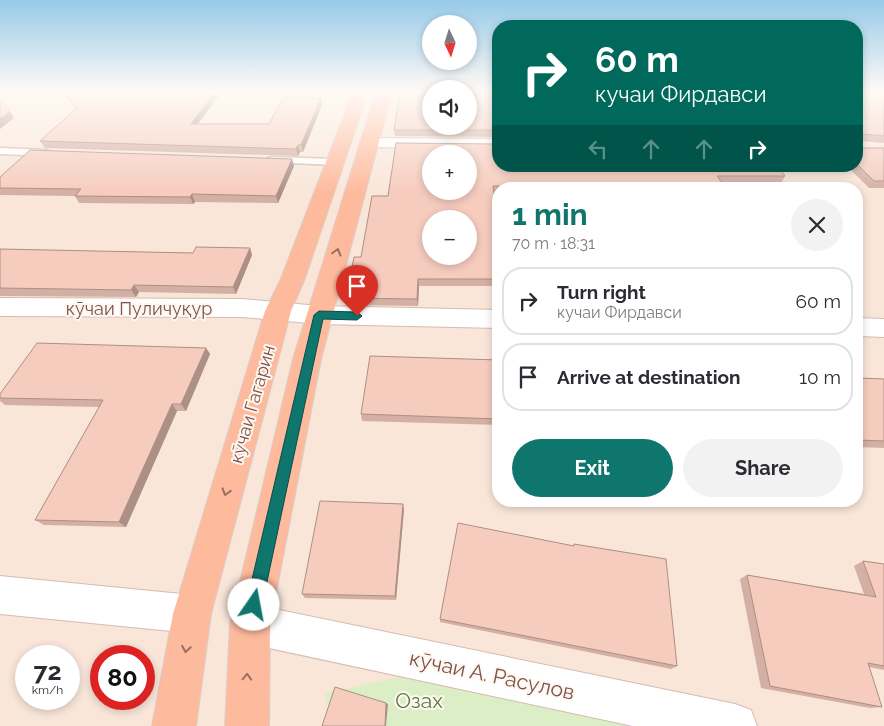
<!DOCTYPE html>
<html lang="en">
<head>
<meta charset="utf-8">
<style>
	:root { --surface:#fff; --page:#f2f2f3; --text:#2b2b33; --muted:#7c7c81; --line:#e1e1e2; --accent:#0f766e }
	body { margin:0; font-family:Raleway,sans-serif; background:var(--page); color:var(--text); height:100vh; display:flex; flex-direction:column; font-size:19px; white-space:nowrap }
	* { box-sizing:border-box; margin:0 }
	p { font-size:16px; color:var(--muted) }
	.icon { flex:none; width:28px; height:28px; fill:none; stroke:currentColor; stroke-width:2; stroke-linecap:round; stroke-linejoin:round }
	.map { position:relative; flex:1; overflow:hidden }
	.drawer { position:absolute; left:492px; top:182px; width:371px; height:325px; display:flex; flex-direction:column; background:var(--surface); border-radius:20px; box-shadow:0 2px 8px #0003 }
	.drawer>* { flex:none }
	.guide { position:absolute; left:492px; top:20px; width:371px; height:152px; border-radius:20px; box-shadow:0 2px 8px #0003; background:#00695c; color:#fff; overflow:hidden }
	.needle { width:32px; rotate:176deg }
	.controls { position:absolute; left:422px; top:15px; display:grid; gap:10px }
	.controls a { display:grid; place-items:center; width:55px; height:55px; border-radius:50%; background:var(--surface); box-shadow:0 2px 8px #0003; font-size:25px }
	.speed { position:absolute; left:15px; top:645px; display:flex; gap:10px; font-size:25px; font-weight:700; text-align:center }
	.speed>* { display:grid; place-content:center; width:65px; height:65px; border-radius:50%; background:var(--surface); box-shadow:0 2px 8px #0003; line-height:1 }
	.speed small { font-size:12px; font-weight:400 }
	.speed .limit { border:8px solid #d22; background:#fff; color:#111 }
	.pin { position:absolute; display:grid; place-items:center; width:42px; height:42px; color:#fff; margin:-51px -21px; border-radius:50% 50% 50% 0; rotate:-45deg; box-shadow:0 0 5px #0007 }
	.pin .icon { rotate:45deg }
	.me { position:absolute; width:55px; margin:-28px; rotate:12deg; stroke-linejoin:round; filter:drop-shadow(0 0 4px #0008) }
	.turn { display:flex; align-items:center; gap:18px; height:105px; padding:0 20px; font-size:22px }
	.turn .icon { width:65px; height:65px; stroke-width:2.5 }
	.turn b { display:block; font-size:35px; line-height:42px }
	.lanes { display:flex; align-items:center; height:48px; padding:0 20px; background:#0003; justify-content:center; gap:25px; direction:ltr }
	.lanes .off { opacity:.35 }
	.round { display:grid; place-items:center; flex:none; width:52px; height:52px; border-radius:26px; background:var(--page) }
	.summary { display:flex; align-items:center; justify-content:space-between; height:85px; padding:0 20px }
	h1 { font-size:30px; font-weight:700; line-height:38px; color:var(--accent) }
	.primary-button { display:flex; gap:10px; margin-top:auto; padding:10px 20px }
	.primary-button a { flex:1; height:58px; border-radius:30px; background:var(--accent); color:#fff; font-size:20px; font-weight:700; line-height:58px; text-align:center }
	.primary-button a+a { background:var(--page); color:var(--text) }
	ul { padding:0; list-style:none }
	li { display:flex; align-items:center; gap:15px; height:68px; margin:0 10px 8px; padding:0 10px; border:2px solid var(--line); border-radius:20px }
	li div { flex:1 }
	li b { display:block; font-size:19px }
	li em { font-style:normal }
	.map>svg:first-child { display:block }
	.residential { fill:#f9e6d9; fill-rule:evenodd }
	.green { fill:#dceec5 }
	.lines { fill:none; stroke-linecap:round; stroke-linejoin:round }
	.service-casing { stroke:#d5bbb0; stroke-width:3 }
	.minor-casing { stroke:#d5bbb0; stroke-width:2 }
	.tertiary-casing { stroke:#d5bbb0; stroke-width:2 }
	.trunk-casing { stroke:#dacfcc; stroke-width:2 }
	.service { fill:#fff; fill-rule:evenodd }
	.minor { fill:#fff; fill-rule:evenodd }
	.tertiary { fill:#fff; fill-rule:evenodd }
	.trunk { fill:#feba9d; fill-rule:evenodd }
	.wall { fill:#d4afa3 }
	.shaded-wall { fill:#ac8f85 }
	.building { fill:#f6ccbe; stroke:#ac8f85; fill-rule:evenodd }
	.oneway { stroke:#9c6e5e }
	.route { fill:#0f766e; stroke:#0a4d48 }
	.labels { text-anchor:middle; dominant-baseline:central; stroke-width:4; stroke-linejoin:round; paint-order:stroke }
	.street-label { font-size:18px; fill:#7c5449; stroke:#fff7f1 }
	.near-street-label { font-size:21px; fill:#7c5449; stroke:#fff7f1 }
	.near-park-label { font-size:21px; fill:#597c3d; stroke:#fff7f1 }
</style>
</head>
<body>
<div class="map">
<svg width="884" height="726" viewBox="0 0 884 726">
	<rect width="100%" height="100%" fill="#fef3e9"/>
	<path class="residential" d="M0 92H431V126H469L499 92V166H858V92H884V726H0ZM431 154H469V191H431ZM499 189H858V501H499ZM431 219H469V256H431ZM26 656H69V699H26ZM101 656H144V699H101Z"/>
	<path class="green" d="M422 672 659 726H332L325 693Z"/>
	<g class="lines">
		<g class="service-casing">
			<g id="service">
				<path d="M0 148 47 150 52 153 47 156 0 154Z"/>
				<path d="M272 157 336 159 341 162 336 165 268 162V158Z"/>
			</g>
		</g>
		<g class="minor-casing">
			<g id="minor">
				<path d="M369 138 499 139V149L363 147 360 143 363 139Z"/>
				<path d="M0 576 192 595 206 600 211 614 206 628 192 633 0 614Z"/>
				<path d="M250 604 735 704 751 710 757 726H633L250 644 236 638 230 624 236 610Z"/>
			</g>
		</g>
		<g class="tertiary-casing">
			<g id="tertiary">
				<path d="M0 298 242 299 319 306 499 310V328L319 324 242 317 0 316Z"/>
				<path d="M858 318 884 319V337L858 336Z"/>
			</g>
		</g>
		<g class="trunk-casing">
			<g id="trunk">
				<path d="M353 92H368L304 281 291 311 211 614 196 726H152L173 614 265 311 280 281Z"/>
				<path d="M376 92H392L321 359 270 624 269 726H225L230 624 293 359Z"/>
			</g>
		</g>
		<use href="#service" class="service"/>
		<use href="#minor" class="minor"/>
		<use href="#tertiary" class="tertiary"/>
		<use href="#trunk" class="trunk"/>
	</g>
	<g class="wall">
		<path d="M63 92H216L218 97 198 124H269L321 98 322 105 303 152H300L298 156 45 148 40 141 76 109 65 96Z"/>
		<path d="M499 92V137L395 136 394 130Z"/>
		<path d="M858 92H884V143L862 141 861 148H884V188H869L847 166H858Z"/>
		<path d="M499 144 785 176 781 183H721H722L719 189H499V193H494L499 226V286H419L418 306 347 305 346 298 361 257 388 196Z"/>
		<path d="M294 166 278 203 195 202 193 204 79 203 75 196 0 195V177Z"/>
		<path d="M250 248 252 255 236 294 139 292 136 297 0 296V249L193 253Z"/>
		<path d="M206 348 210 354 186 411H177L126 527 44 525 35 520 99 407 5 405 0 401V394Z"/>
		<path d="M499 360V425L362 421 361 414Z"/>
		<path d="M858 378 884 379V448L858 447Z"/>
		<path d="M404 509 396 600 305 598 302 594Z"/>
		<path d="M574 544 677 666 671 669 440 622V619L573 546Z"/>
		<path d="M863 561 884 564V670L869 667 882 707 870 708 761 688 740 579 747 575 864 594 854 566Z"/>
	</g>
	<g class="shaded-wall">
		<path d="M215 92H216L218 97 193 130 191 124Z"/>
		<path d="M321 98 322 105 303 152 301 145Z"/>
		<path d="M10 111 14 118 0 129V119Z"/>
		<path d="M298 145 300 152 298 156 296 149Z"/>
		<path d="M292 159 294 166 278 203 276 196Z"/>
		<path d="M192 194 195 202 193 204 190 197Z"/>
		<path d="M250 248 252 255 236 294 233 287Z"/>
		<path d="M418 279 419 286 418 306 417 299Z"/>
		<path d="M134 285 139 292 136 297 131 290Z"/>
		<path d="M206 348 210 354 186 411 181 404Z"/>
		<path d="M172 404 177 411 126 527 119 522Z"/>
		<path d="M403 504 404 509 396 600 395 596Z"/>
		<path d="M386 703 388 704 386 726H385Z"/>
	</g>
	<g class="building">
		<path d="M64 92H215L191 124H269L283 98H321L301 145H298L296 149 40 141 77 108Z"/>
		<path d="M400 92H431V126H469V92H499V130H394Z"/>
		<path d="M858 92H884V136L863 134 861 148H884V181H874L858 165Z"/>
		<path d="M0 99 10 111 0 119Z"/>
		<path d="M396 143 499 144V166H777L785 176H717L722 183H652L654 189H598L597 187 493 186 499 226V279H418L417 299 346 298 354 257H361L372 196H388ZM431 154H469V191H431ZM431 219H469V256H431Z"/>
		<path d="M30 150 292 159 276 196 192 194 190 197 75 196 81 189 0 188V177Z"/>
		<path d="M196 247 250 248 233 287 134 285 131 290 0 288V249L193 253Z"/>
		<path d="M37 343 206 348 181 404H172L119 522 35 520 103 400 0 398V394Z"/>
		<path d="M370 356 499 360V419L361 414Z"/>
		<path d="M858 378 884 379V441L858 440Z"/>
		<path d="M320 501 403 504 395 596 302 594Z"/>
		<path d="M458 523 574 546V544L666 559 677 666 440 619Z"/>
		<path d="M863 561 884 564V666L868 663 882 707 770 686 747 575 876 597Z"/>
		<path d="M335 687 386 703 385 726H322Z"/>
	</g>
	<defs><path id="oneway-chevron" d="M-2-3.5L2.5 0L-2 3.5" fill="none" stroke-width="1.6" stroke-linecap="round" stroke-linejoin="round" transform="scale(1.25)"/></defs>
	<g class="oneway">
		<use href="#oneway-chevron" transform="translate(337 252) rotate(-74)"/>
		<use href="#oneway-chevron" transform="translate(226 492) rotate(106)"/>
		<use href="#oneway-chevron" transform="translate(186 649) rotate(99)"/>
		<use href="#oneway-chevron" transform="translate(247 677) rotate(-88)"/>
	</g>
	<linearGradient id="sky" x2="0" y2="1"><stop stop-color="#96cae9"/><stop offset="0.47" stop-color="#fffaf5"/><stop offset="1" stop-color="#fffaf5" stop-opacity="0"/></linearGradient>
	<rect width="884" height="194" fill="url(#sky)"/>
	<path class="route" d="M319 311 357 312 362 316 357 320 323 319 262 605 259 610 254 613 248 610 246 605 314 315Z"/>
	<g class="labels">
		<g class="street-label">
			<text x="139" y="308">кӯчаи Пуличуқур</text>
			<text transform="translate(252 404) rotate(-74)">кӯчаи Гагарин</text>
		</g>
		<g class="near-street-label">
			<text transform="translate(492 675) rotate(12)">кӯчаи А. Расулов</text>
		</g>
		<g class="near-park-label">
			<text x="419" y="700">Озах</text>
		</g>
	</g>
</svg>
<div class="controls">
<a><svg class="needle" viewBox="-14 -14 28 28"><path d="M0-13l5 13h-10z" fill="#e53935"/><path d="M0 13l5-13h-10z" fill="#7c7c81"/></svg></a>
<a><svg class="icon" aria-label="sound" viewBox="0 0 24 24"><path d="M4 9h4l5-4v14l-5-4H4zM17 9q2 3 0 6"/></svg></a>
<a>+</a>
<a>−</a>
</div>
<div class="speed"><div>72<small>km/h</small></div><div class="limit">80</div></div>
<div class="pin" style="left:357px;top:316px;background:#d93025"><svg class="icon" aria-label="arrive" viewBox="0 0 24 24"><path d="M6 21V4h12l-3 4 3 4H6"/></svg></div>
<svg class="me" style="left:254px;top:605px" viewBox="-20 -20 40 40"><circle r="19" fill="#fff"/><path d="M0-13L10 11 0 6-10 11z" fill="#0f766e"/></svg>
<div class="guide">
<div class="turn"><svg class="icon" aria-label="right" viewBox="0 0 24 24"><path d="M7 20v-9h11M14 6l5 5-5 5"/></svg><div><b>60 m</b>кучаи Фирдавси</div></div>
<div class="lanes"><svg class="icon off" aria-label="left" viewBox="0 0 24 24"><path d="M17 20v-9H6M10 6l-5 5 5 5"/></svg><svg class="icon off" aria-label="ahead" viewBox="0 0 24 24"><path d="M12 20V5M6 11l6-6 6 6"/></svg><svg class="icon off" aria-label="ahead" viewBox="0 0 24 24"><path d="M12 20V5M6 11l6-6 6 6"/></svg><svg class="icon" aria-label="right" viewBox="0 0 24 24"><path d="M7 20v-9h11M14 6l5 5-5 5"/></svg></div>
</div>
<section class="drawer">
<div class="summary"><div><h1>1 min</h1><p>70 m · 18:31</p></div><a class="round"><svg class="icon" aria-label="close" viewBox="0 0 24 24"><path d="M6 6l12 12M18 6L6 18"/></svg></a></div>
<ul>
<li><svg class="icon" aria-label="right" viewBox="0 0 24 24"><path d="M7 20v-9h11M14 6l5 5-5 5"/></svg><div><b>Turn right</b><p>кучаи Фирдавси</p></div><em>60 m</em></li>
<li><svg class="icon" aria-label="arrive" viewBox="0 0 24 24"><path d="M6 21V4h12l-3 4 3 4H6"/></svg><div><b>Arrive at destination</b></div><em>10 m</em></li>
</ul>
<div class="primary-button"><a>Exit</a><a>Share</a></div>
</section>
</div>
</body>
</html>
